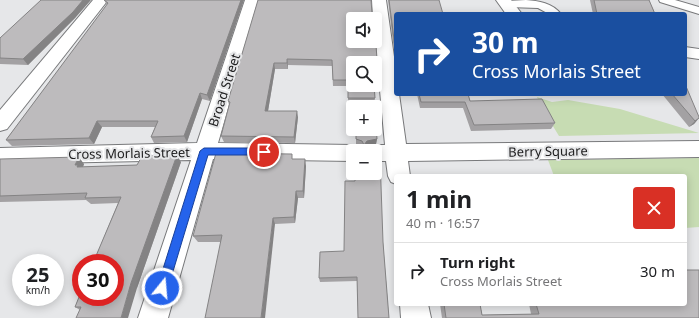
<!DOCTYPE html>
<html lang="en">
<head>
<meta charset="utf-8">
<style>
	:root { --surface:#fff; --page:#f2f2f2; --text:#202124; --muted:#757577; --line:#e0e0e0 }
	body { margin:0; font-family:"Noto Sans",sans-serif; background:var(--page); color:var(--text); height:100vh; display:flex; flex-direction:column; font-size:15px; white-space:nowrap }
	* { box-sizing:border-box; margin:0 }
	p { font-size:13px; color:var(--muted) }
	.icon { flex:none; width:22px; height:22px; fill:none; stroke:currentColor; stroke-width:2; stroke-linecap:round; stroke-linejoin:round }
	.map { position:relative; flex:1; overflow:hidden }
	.drawer { position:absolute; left:394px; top:174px; width:293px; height:132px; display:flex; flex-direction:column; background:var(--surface); border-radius:4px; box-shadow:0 2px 10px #0003 }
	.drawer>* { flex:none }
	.guide { position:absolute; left:394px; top:12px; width:293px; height:84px; border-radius:4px; box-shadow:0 2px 10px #0003; background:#1a4fa0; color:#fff; overflow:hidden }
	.fabs { position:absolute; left:346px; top:12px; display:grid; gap:8px }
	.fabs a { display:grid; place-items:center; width:36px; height:36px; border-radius:4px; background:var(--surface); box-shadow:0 2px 10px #0003; font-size:20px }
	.speed { position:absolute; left:12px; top:254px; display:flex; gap:8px; font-size:20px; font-weight:700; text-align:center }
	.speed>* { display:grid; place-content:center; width:52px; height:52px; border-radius:50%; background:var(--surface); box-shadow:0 2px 10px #0003; line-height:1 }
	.speed small { font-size:10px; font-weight:400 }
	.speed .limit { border:6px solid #d22; background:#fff; color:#111 }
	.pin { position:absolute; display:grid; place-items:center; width:34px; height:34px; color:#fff; margin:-17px; border:2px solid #fff; border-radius:50%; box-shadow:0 1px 4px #0007 }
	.me { position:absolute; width:44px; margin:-22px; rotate:17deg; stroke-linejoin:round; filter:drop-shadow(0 0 3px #0008) }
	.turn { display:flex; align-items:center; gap:14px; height:84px; padding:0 12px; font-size:18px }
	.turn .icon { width:52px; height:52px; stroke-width:2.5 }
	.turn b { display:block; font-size:28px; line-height:34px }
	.round { display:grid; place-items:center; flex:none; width:42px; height:42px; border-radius:4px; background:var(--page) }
	.headline { display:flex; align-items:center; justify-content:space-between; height:68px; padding:0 12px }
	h1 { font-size:24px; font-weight:700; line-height:30px }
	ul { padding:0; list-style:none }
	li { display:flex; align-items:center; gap:12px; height:56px; padding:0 12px; border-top:1px solid var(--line) }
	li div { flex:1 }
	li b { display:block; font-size:15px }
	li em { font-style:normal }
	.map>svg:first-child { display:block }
	.green { fill:#c7dcb3 }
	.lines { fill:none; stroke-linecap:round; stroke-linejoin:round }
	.lane-casing { stroke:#78797b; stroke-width:2 }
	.street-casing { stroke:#78797b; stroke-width:2 }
	.lane { fill:#fff; fill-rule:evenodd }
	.street { fill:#fff; fill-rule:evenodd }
	.wall { fill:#a3a1a3 }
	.shaded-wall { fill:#848384 }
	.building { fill:#bdbbbd; stroke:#848384 }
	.route { fill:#2563eb; stroke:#184099 }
	.labels { text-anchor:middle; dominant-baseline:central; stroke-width:4; stroke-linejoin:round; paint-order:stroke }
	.street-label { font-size:13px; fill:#202021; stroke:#e6e7e9 }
</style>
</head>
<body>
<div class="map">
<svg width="699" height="318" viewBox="0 0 699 318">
	<rect width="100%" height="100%" fill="#e6e7e9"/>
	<g class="green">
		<path d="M537 97 552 102 568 100 620 109 699 133 559 136 540 105Z"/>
		<path d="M699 158V227L685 228V176H554L548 160Z"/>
	</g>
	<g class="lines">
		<g class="lane-casing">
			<g id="lane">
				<path d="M526 0C539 1 552 3 561 14H549L538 8 506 7 501 4 506 1Z"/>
				<path d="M659 0H675L699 7V14L660 2Z"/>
			</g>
		</g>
		<g class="street-casing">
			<g id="street">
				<path d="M93 0H108L7 129 0 131V110Z"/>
				<path d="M245 0H259L218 143 353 145 361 147 363 151H353V161L213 159 168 318H138L191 160 0 164V148L197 143Z"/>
				<path d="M372 0H386L396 71V94H399L406 144 699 141V157L408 161 410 176H396V184L391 182 388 176 386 161H375V151H365L367 147 375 145H385L375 36V19H373Z"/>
				<path d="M496 0H511L522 14H506Z"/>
				<path d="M685 47 699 49V59L685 57Z"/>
				<path d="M400 304H428L431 318H401Z"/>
			</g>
		</g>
		<use href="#lane" class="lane"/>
		<use href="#street" class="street"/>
	</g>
	<g class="wall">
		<path d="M104 0H244L210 101 202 99 187 142 154 143 151 137 155 127H102L94 144 12 146 6 140 107 5Z"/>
		<path d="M258 0 372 13 378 72 377 78H375V63H353L375 98 374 104H348V86H333L332 66 288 65V69H275L268 111 298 117 295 143 224 142 221 136 229 105 228 101Z"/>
		<path d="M388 0H439L396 14V67Z"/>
		<path d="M590 0H649L655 14H593Z"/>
		<path d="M76 17 28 65 0 64V38Z"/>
		<path d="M417 94H468L470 101 555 123 551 129 471 131 463 108H420Z"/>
		<path d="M662 94H685L699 118 694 124 689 127Z"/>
		<path d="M356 129 377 139 376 144 367 146 366 147H362L361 146 356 144Z"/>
		<path d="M0 159 84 164 83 167 137 165 181 162 137 288 80 310 75 307 118 203 91 204 86 200 0 202Z"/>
		<path d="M293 159 306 166 304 198H298L295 223 275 224 221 242H198L193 236Z"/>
		<path d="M383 242 389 318H358L357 281 320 282 319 278 344 251Z"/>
		<path d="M440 304H480L482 315 531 314 529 304H685L699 318H442Z"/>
	</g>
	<g class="shaded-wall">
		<path d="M83 0H91L76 17 28 65 23 59Z"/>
		<path d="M241 0H244L210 101 207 95Z"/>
		<path d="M287 59 288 65V69L287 63Z"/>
		<path d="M274 63 275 69 267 117 265 111Z"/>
		<path d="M200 93 202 99 187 142 184 136Z"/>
		<path d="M297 111 298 117 295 143 294 137Z"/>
		<path d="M699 118 694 124 689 127 695 121Z"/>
		<path d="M97 121 102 127 94 144 89 138Z"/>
		<path d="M377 139 376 144 367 146 364 150V145L367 141Z"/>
		<path d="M177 155 181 162 137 288 128 318H121L131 283Z"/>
		<path d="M79 157 84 164 82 169 75 165Z"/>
		<path d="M305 159 306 166 304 198 303 191Z"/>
		<path d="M296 191 298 198 295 223 294 217Z"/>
		<path d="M273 218 275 224 265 318H261Z"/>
	</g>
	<g class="building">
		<path d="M41 0H83L73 12 23 59 0 58V38Z"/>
		<path d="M104 0H241L207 95 200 93 184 136 151 137 158 121H97L89 138 6 140 108 3Z"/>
		<path d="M258 0H371L372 13 374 15V19H353V41H375V32L378 72H375V63H353V85H374L375 98H348V80H333L332 60 287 59V63H274L265 111H297L294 137 221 136 230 102 228 101Z"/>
		<path d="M389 0H439L443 14H396V55Z"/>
		<path d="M594 0H649L655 14H597Z"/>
		<path d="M685 84 699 117V118L695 121 672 94H685Z"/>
		<path d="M419 94H468L470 101 542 99 555 123 474 125 465 102H421Z"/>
		<path d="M375 112 377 139 367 141 364 145 362 141 356 139V129H375Z"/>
		<rect x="356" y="147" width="18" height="4"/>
		<path d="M216 153 292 154V159H305L303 191H296L294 217 273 218 261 318H205L222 235 193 236Z"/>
		<path d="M177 155 131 283 121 318H76L81 307H75L81 292V297H115V263H93L121 197 85 198 87 193 0 196V159L79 157 75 165H78L77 167 137 165 142 156Z"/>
		<path d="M375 156 380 157 383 242 389 318H358L357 277 319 278 320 252 344 251 345 181H355V173H375Z"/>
		<path d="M685 270H699V318H446L444 304H480L482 315 539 314 536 304H685Z"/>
	</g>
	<path class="route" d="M204 148H264L268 152 264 155H208L168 288 167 292 162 293 158 292 157 288 200 151Z"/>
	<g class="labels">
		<g class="street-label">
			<text transform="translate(224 90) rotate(-72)">Broad Street</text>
			<text transform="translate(548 151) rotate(-1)">Berry Square</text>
			<text transform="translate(129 153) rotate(-1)">Cross Morlais Street</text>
		</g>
	</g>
</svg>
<div class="fabs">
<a><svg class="icon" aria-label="sound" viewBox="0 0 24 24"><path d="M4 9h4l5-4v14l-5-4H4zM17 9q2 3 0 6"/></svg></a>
<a><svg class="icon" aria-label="search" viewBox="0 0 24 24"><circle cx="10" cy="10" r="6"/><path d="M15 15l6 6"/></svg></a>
<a>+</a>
<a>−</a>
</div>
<div class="speed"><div>25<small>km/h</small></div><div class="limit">30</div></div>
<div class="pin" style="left:264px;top:152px;background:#d93025"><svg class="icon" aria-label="arrive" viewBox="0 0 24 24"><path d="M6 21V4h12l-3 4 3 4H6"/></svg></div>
<svg class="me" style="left:162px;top:288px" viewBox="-20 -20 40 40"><circle r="17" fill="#2563eb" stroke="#fff" stroke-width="3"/><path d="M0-11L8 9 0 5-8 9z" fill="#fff"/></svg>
<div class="guide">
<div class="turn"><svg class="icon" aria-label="right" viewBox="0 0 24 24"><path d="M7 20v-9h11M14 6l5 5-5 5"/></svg><div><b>30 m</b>Cross Morlais Street</div></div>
</div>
<section class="drawer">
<div class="headline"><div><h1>1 min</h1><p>40 m · 16:57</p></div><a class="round" style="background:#d93025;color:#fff"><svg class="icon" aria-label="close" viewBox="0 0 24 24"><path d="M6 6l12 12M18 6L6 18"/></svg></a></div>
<ul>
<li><svg class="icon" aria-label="right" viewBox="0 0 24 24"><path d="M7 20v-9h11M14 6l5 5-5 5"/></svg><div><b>Turn right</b><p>Cross Morlais Street</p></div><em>30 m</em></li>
</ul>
</section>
</div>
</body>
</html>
